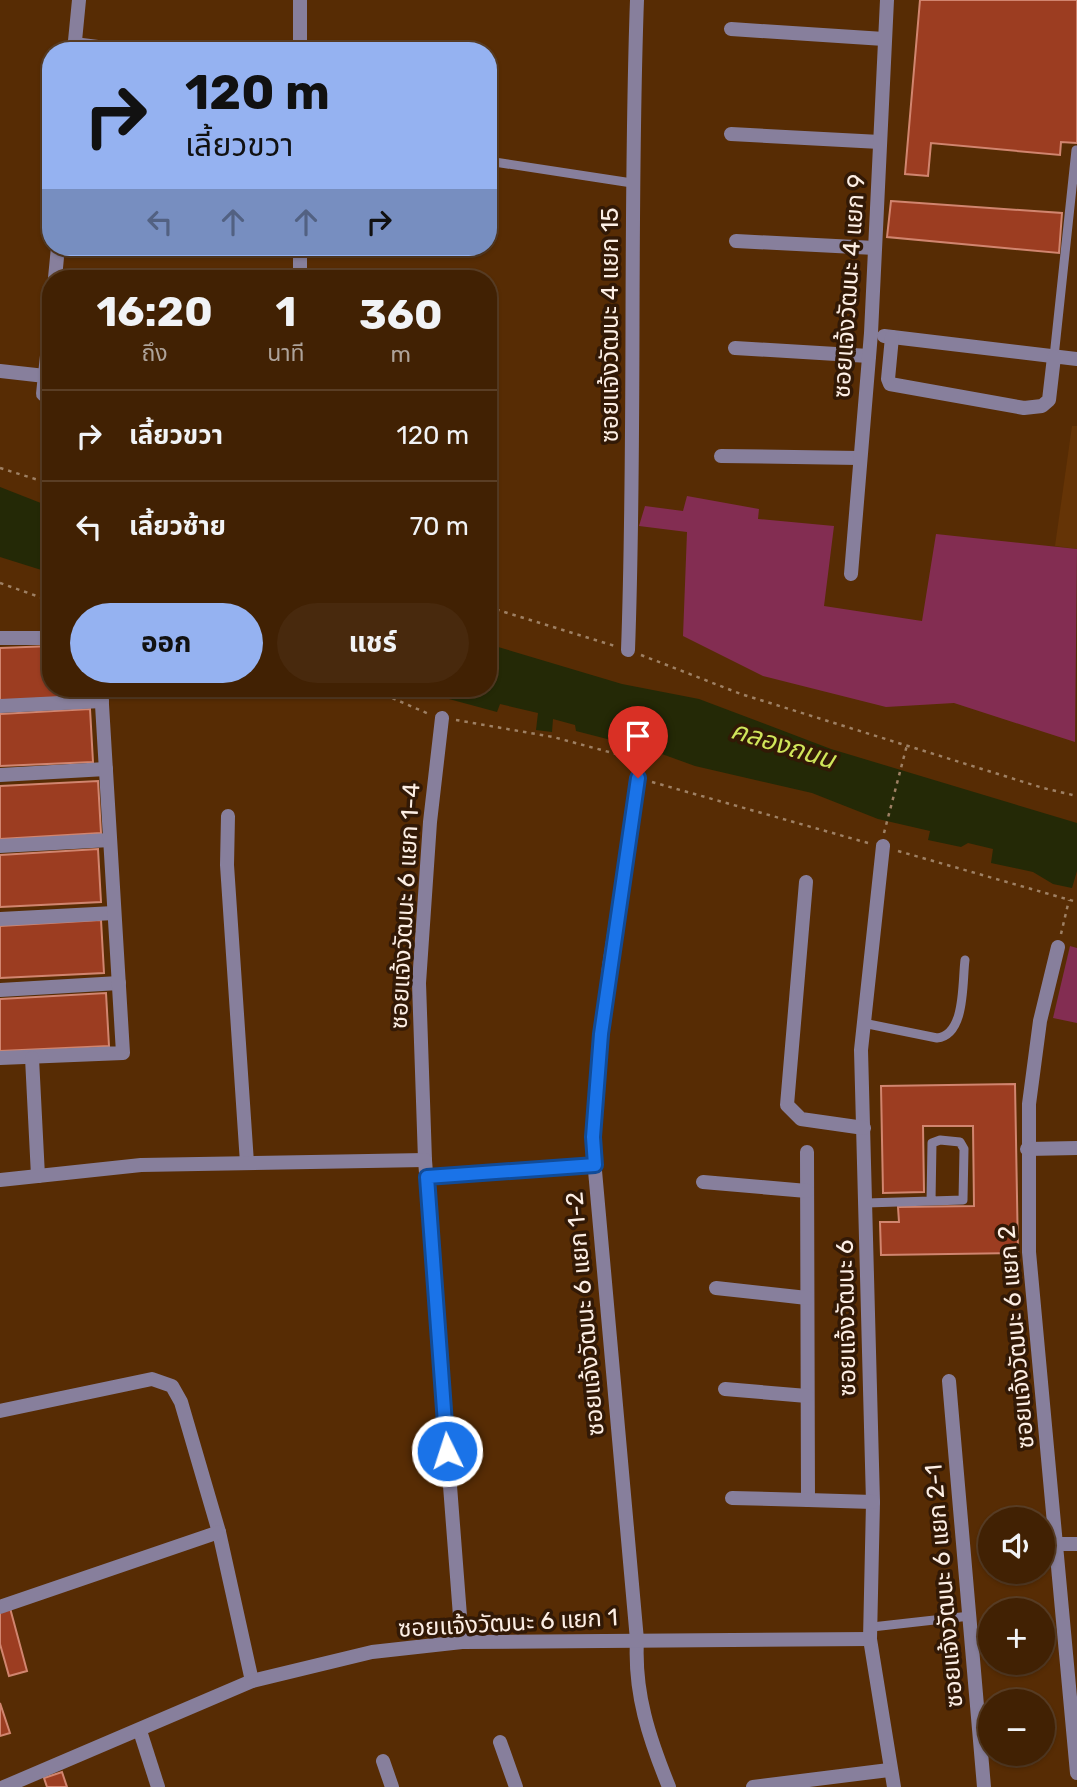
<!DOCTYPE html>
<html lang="th">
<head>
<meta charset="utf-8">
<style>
	:root { --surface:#412103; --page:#48290d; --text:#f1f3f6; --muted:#aea39a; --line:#5a3e25; --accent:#95b2f1 }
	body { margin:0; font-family:Rubik,"Noto Sans Thai",sans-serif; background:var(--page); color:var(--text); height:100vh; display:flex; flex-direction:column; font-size:26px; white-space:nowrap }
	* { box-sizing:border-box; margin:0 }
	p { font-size:23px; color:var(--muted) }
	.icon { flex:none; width:38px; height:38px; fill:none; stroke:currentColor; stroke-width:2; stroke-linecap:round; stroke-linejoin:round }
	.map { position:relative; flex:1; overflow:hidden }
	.drawer { position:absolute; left:42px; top:270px; width:455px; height:427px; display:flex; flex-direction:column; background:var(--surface); border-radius:28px; box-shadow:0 2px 5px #0004,0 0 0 2px var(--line) }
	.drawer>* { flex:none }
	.banner { position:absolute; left:42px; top:42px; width:455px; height:214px; border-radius:28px; box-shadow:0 2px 5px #0004,0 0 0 2px var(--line); background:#95b2f1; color:#111; overflow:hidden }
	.tools { position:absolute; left:978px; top:1507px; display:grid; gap:14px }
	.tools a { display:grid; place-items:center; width:77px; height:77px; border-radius:50%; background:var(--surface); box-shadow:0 2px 5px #0004,0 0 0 2px var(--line); font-size:35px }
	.pin { position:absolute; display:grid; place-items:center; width:60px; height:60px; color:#fff; margin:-72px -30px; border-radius:50% 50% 50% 0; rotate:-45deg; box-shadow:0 0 7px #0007 }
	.pin .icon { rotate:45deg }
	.me { position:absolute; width:77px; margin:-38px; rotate:356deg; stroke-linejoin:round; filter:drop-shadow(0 0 5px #0008) }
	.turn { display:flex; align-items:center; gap:24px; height:147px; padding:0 28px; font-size:32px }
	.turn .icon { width:91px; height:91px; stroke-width:2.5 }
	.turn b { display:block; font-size:49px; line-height:60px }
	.lanes { display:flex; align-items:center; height:66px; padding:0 28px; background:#0003; justify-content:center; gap:35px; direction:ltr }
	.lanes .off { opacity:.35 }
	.eta { display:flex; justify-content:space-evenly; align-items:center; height:119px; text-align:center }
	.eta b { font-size:42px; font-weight:700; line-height:49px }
	.primary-button { display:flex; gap:14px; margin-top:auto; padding:14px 28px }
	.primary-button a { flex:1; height:80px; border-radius:42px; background:var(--accent); color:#111; font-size:28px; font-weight:700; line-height:80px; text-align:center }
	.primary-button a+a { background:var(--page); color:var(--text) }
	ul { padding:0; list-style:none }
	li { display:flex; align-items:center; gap:21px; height:91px; padding:0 28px; border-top:2px solid var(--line) }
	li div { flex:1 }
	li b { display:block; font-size:26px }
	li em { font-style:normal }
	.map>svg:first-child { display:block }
	.built { fill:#653406 }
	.green { fill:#832d52 }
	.water { fill:#242906 }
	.building { fill:#9c3d21; stroke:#d1856f; stroke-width:2 }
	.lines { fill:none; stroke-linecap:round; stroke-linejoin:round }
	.path { stroke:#9e8064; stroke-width:2.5; stroke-dasharray:3.5 5; stroke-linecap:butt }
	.service { stroke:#877f9c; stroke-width:9 }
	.minor { stroke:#877f9c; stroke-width:14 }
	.route-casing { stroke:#114b97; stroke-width:18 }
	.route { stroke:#1a73e8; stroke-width:12 }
	.labels { text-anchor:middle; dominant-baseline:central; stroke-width:7; stroke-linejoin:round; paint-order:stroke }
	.street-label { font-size:24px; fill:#fceee4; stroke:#321906 }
	.water-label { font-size:26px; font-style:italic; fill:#d0e55a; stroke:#321906 }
</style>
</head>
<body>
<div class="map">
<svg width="1077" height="1787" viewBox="0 0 1077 1787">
	<rect width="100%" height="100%" fill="#572c04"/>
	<path class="built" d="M1072 426H1077V549L1055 546Z"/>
	<g class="green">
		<path d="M687 496 759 509 758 519 834 526 824 606 922 621 936 534 1077 549 1075 742 954 703 886 707 763 676 683 636 687 532 639 526 645 506 683 511Z"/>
		<path d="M1070 946 1077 948V1023L1053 1018Z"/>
	</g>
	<g class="water">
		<path d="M0 487 51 507V573L0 557Z"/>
		<path d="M488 644 622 684 699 699 831 749 1077 823V871L1072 888 1053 884 1033 872 991 863 993 849 968 843 961 847 928 840 930 831 878 819 812 793 695 766 648 749 633 748 636 735 620 732 611 740 576 731 575 725 553 719 552 732 536 730 538 713 500 704 497 712 423 692 424 688H488Z"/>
	</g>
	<g class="building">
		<path d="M920 0H1077V143L1061 142 1060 155 931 143 928 176 905 174Z"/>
		<path d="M891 201 1062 213 1059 253 887 237Z"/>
		<path d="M51 646V688H86V696L0 701V648Z"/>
		<path d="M90 709 93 762 0 766V714Z"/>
		<path d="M98 781 101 833 0 839V786Z"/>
		<path d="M98 849 101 902 0 907V855Z"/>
		<path d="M101 920 104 973 0 978V926Z"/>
		<path d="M106 993 109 1046 0 1051V999Z"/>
		<path d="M1015 1084 1018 1253 881 1255 880 1222H899L898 1207 974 1206 973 1126H923L924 1192 883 1193 881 1086Z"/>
		<path d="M10 1608 27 1671 9 1676 0 1644V1611Z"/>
		<path d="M0 1703 10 1733 0 1736Z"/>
		<path d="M62 1772 67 1787H47L44 1778Z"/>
	</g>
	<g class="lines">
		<g class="path">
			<path d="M0 468 51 484"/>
			<path d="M0 583 51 601"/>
			<path d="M488 607 615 646"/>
			<path d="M641 655 741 694 1043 788 1077 796"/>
			<path d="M369 688 429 714"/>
			<path d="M456 720 553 737 639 760 640 765"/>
			<path d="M652 782 868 843"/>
			<path d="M884 833 907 745"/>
			<path d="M898 851 1077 902"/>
			<path d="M1061 934 1069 900"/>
		</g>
		<g class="service">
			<path d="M488 161 632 183"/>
			<path d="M1054 357 1076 150"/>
			<path d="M863 1023 937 1038C966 1035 962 982 965 960"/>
			<path d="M866 1203 963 1200 964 1149 960 1142 940 1140 932 1143 931 1201"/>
			<path d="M872 1627 970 1616"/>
		</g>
		<g class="minor">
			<path d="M731 29 884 39"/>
			<path d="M74 44 129 51"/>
			<path d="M74 51 79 0"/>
			<path d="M300 51V0"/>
			<path d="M731 134 880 142"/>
			<path d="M736 241 875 248"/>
			<path d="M105 247 150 250"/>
			<path d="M55 278 58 247"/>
			<path d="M300 278V247"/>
			<path d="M51 317 43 394 51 401"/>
			<path d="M884 336 1077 359"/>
			<path d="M892 337 888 379 890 384 1024 408 1042 406 1049 400 1054 357"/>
			<path d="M735 348 869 356"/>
			<path d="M0 371 45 376"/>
			<path d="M721 456 859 458"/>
			<path d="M851 574 871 333 887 0"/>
			<path d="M0 638H49"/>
			<path d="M628 650C636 434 629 217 637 0"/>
			<path d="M0 706 102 701"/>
			<path d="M442 718 430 822 419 983 425 1160 462 1642"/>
			<path d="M0 775 106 769"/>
			<path d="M638 778 609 967 592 1137 637 1640C634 1693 649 1738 669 1787"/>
			<path d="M228 816 227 865 247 1163"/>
			<path d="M0 846 110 840"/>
			<path d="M883 846 861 1050 873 1502 870 1639 894 1787"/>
			<path d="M806 882 787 1105 801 1119 864 1128"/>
			<path d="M0 919 114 913"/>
			<path d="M1058 947 1040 1021 1029 1104V1252L1077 1773"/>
			<path d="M0 990 119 983"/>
			<path d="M0 1058 123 1053 101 688"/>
			<path d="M32 1058 38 1176"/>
			<path d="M1027 1149 1077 1148"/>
			<path d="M807 1152 808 1500 873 1502"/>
			<path d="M427 1177 595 1165"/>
			<path d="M0 1180 141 1165 425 1160"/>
			<path d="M703 1182 807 1191"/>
			<path d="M716 1288 807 1298"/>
			<path d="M949 1381 984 1787"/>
			<path d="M725 1389 807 1396"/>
			<path d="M0 1411 152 1379 172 1386 181 1402 219 1532 252 1681"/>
			<path d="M732 1498 808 1500"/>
			<path d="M1056 1544H1077"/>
			<path d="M0 1607 219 1532"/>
			<path d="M140 1731 158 1787"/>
			<path d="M500 1742 516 1787"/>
			<path d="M383 1761 392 1787"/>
			<path d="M4 1787 252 1681 372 1652 462 1642 870 1639"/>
			<path d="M753 1787 889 1770"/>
		</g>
	</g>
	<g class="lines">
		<g class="route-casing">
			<path id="route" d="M447 1451 427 1177 595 1165 593 1137 601 1034 638 778"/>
		</g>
		<use href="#route" class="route"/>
	</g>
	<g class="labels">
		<g class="street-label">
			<text transform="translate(849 286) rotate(-86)">ซอยแจ้งวัฒนะ 4 แยก 9</text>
			<text transform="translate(610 325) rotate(-90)">ซอยแจ้งวัฒนะ 4 แยก 15</text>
			<text transform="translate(405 906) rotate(-87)">ซอยแจ้งวัฒนะ 6 แยก 1-4</text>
			<text transform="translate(585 1314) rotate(-95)">ซอยแจ้งวัฒนะ 6 แยก 1-2</text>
			<text transform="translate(846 1318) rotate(-91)">ซอยแจ้งวัฒนะ 6</text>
			<text transform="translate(1016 1337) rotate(-95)">ซอยแจ้งวัฒนะ 6 แยก 2</text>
			<text transform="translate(944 1586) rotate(-95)">ซอยแจ้งวัฒนะ 6 แยก 2-1</text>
			<text transform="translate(508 1623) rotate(-3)">ซอยแจ้งวัฒนะ 6 แยก 1</text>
		</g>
		<g class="water-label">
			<text transform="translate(783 745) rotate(17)">คลองถนน</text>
		</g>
	</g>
</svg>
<div class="tools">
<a><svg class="icon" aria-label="sound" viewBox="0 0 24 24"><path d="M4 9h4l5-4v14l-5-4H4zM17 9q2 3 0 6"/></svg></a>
<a>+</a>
<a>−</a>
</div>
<div class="pin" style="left:638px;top:778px;background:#d93025"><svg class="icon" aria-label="arrive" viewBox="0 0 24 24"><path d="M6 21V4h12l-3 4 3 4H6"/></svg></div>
<svg class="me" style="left:447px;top:1451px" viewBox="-20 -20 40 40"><circle r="17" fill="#1a73e8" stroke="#fff" stroke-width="3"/><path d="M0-11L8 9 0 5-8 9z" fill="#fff"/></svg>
<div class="banner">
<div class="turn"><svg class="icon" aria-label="right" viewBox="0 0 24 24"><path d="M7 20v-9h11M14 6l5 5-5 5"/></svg><div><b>120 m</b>เลี้ยวขวา</div></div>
<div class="lanes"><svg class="icon off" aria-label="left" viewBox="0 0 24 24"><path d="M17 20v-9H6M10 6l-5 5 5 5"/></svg><svg class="icon off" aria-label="ahead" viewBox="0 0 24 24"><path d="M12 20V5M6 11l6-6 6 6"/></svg><svg class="icon off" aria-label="ahead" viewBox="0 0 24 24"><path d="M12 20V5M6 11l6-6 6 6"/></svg><svg class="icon" aria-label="right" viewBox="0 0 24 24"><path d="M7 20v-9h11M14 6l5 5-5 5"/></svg></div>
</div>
<section class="drawer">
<div class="eta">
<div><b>16:20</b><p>ถึง</p></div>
<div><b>1</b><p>นาที</p></div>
<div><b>360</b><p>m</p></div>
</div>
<ul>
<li><svg class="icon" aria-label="right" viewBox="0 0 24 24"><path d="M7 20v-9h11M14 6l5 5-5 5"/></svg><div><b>เลี้ยวขวา</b></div><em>120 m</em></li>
<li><svg class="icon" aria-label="left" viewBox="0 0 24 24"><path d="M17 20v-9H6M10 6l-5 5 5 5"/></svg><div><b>เลี้ยวซ้าย</b></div><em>70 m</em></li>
</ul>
<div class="primary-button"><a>ออก</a><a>แชร์</a></div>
</section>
</div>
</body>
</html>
